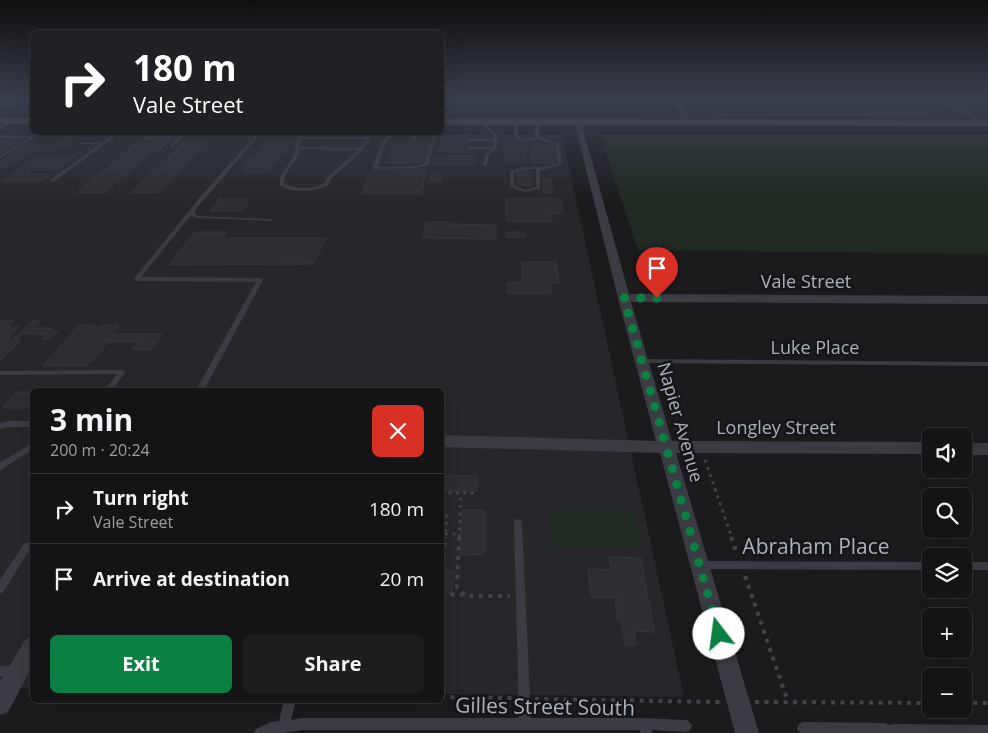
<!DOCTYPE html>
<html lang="en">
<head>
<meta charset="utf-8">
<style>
	:root { --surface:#141416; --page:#1d1d1f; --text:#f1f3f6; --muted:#9d9ea1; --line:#333335; --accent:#0b8043 }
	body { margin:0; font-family:"Open Sans",sans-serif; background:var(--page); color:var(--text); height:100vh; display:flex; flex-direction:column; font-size:19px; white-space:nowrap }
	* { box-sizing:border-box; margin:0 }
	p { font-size:16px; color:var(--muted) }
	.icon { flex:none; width:28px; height:28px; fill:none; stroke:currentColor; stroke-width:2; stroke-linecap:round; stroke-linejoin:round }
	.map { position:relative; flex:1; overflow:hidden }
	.side { position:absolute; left:30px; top:388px; width:414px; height:315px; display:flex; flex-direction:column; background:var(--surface); border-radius:8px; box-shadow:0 5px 20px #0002,0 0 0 1px var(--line) }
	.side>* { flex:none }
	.banner { position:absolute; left:30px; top:30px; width:414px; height:105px; border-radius:8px; box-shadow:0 5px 20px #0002,0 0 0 1px var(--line); background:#202124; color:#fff; overflow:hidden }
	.tools { position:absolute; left:922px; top:428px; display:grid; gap:10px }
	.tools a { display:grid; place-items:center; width:50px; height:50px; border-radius:8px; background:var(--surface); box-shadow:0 5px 20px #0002,0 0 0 1px var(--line); font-size:25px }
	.pin { position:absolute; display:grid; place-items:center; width:42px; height:42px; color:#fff; margin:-51px -21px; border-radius:50% 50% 50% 0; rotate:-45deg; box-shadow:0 0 5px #0007 }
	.pin .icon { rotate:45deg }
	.me { position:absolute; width:55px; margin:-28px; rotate:345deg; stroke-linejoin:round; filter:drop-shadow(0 0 4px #0008) }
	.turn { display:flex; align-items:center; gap:18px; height:105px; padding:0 20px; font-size:22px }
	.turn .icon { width:65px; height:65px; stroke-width:2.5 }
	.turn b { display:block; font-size:35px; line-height:42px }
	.round { display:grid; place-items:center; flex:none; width:52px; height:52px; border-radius:8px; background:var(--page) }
	.summary { display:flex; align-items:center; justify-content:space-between; height:85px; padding:0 20px }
	h1 { font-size:30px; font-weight:700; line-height:38px }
	.primary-button { display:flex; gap:10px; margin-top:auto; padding:10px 20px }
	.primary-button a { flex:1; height:58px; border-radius:8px; background:var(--accent); color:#fff; font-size:20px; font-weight:700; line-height:58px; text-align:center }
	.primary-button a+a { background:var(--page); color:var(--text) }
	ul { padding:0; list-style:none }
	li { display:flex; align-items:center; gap:15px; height:70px; padding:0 20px; border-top:1px solid var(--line) }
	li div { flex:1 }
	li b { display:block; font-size:19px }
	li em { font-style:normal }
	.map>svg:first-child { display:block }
	.built { fill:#27272b }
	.green { fill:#202922 }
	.building { fill:#2e2e32; stroke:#35353a }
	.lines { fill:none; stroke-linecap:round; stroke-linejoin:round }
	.path-far2 { stroke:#41434a; stroke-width:1; stroke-dasharray:1 2; stroke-linecap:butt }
	.path-far1 { stroke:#41434a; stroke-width:3; stroke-dasharray:3 4.5; stroke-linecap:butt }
	.path { stroke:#41434a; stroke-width:4; stroke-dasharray:4 5.5; stroke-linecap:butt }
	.lane { fill:#3b3c43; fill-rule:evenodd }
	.street { fill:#3b3c43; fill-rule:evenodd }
	.secondary { fill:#494b53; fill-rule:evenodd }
	.route { stroke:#0b8043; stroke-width:9; stroke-dasharray:0 16.2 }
	.labels { text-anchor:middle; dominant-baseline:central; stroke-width:5; stroke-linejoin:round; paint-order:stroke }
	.street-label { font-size:18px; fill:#acb1be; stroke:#161619 }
	.near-street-label { font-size:21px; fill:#acb1be; stroke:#161619 }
</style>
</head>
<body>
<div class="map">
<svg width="988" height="733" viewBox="0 0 988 733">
	<rect width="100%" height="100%" fill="#1b1b1d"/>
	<g class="built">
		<path d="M0 100H32V110L0 109Z"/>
		<path d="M441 100H529L530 110H441Z"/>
		<path d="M0 134 562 135 684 697 441 694V390H32V689L0 688Z"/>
	</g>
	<g class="green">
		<path d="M529 100H666L673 111 530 110Z"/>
		<path d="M954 100H988V111H974Z"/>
		<path d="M600 135H988V254L638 250Z"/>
		<path d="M548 510H635L643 547H552Z"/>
	</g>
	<g class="building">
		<path d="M442 135 467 136 468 141 464 144 463 151H439Z"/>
		<path d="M62 139H74L65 147H50Z"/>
		<path d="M140 139H165L104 193H76Z"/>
		<path d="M0 140H21L0 153Z"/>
		<path d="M186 140H203L200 142H207L158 193H130Z"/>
		<path d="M269 140H292L269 172H242L245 168H241L250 157 254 158Z"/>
		<path d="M408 141H430L426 161 418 163H386L393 143H408Z"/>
		<path d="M27 144H44L9 167H0V162Z"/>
		<path d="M504 145H526L527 163H504Z"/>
		<path d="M531 145H553L555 163H532Z"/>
		<path d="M39 155H77L58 170H32L26 174H52L42 181H1Z"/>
		<path d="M437 156H476L475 165H433L434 158Z"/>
		<path d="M372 170H426L421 194H361Z"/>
		<path d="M517 170H530L532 185H518Z"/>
		<path d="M431 174H442L441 181H430Z"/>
		<path d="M543 179H551L553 193H544Z"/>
		<path d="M506 198H560L563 213H551L552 221H506Z"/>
		<path d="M219 199H250L242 211H210Z"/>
		<path d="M426 222H449V224L496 225V239L423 238Z"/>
		<path d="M194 232H227L223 238H326L314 264 169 265Z"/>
		<path d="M506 232H525L526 237H506Z"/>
		<path d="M522 262H556L559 283H550L551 293H508V283H523Z"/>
		<path d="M3 320H14L7 327H19L7 339H13L32 321H40L34 328H52L50 331H58L51 339H42L47 334H23L17 340H21L0 361V323Z"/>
		<path d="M79 325H94L92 327 100 328 102 325H118L116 327H119L93 361H90L85 366H43Z"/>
		<path d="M115 334H162L152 349H132L137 342H109Z"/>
		<path d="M16 392H32V408H2Z"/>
		<path d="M441 475 477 476V491H441Z"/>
		<path d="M462 510H485V554L460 555Z"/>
		<path d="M609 557 641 558 654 632 634 631 636 645H625L622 621H618L615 600H618V598L591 597 588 569 611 570Z"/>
		<path d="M441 571H454L452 593 441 592Z"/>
	</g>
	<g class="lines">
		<g class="path-far2">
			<path d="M978 100 988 105"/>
			<path d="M695 111H709"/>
		</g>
		<g class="path-far1">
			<path d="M705 460 732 538"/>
			<path d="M441 493H475"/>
			<path d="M441 513H447L445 538"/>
			<path d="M445 534H459"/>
			<path d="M459 538 461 493"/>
		</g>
		<g class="path">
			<path d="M459 537 457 587 465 596H510"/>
			<path d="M731 537 737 554"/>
			<path d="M441 553H444L445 537"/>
			<path d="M745 576 788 702"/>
			<path d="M441 594 463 595"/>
			<path d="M441 697 512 698"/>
			<path d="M535 699 720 702"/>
			<path d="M755 702 931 703"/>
			<path d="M964 703H988"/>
		</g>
		<g class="lane">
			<path d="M729 113H928L963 122 961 123 928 115H729L721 116 708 123 705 122 719 114Z"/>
			<path d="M11 120 14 121 0 129V126Z"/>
			<path d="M486 121H488L489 127 497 134V148L489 155 487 165 485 166 483 165 485 155 491 149H469L467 148 469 147H493V141H469L467 140 469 139H493V134L485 127Z"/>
			<path d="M513 121 516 122 519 137 523 139 536 137 534 122 536 121 538 122 540 137 559 144 562 164 540 171V189L525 192 510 187V171L523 167H544L558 163 555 145 538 139 523 141 516 139ZM523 169H536V187L525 190 514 185V172Z"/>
			<path d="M38 132H44L0 158V155L29 138H0V136H32Z"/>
			<path d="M116 132H121L55 181H51V179L100 144H78V142H102Z"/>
			<path d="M176 132H181L179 133 182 136 173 148 170 147 178 136 177 135 172 138 159 151 157 150 168 138 145 139 143 138 145 137 170 136Z"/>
			<path d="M258 132H262L195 210V214L198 216 271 219 273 220V221L197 218 191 215 141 277 260 278 263 280 204 390H196L256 282 137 281 134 279 201 196Z"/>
			<path d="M300 132H304L302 137H368L371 132H375L359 154 332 178 328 185 318 189 304 191 290 190 280 185V177L295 154V145ZM301 139H366L360 148 299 147ZM299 149 358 150 328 176 324 183 320 185 310 188H298L284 184C284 169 299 162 299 149Z"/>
			<path d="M391 132H396L386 142 377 167 417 166 425 163 434 132H438L428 165 417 168 372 169V168L382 142Z"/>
			<path d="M413 132H417L415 141 413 142 411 141Z"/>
			<path d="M640 359 988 362V366L642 363 639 361Z"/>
			<path d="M122 370 125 372 113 390H105L117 374 0 375V371Z"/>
			<path d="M8 421H32V427H8L0 429V423Z"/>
			<path d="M32 443V450L0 470V463Z"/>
			<path d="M518 519 521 520 522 523 531 718H642L686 720 690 722 692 726 690 730 686 732 652 730 653 733H641L639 730H302L283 733H254L256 729 271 722 279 721 284 700H296L291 720 302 718H519L514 523 515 520Z"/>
			<path d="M27 543H32V551H29L3 592 0 594V580L24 544Z"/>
			<path d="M702 561 931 562V570L702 569 699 568 697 565 699 562Z"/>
			<rect x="964" y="562" width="24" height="8"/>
			<path d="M0 666H15L19 667 20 671 19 675 15 676H0Z"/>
			<path d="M803 722 885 723 889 725 893 724 988 725V733H801L799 732 797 728 799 724Z"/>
		</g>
		<g class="street">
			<path d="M672 100H679L693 122 692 124H686Z"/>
			<path d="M940 100H949L986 123 979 125Z"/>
			<path d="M574 120 581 122 629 294 988 296V304L631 302 672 441 931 442V454L676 453 759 733H735L660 453 441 447V435L656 441 618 298Z"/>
			<rect x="964" y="443" width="24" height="12"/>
			<path d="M32 636V667L8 712 0 715V682L25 640Z"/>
		</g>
		<g class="secondary">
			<rect x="0" y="118" width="32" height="6"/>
			<path d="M441 119 988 120V126L441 125Z"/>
		</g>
	</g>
	<linearGradient id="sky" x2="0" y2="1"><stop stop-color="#0f0f10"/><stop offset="0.49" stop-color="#393f4c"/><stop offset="1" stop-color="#393f4c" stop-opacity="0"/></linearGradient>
	<rect width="988" height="203" fill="url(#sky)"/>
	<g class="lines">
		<path class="route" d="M657 298H624L719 634"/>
	</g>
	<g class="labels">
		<g class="street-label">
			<text x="806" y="281">Vale Street</text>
			<text x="815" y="347">Luke Place</text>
			<text transform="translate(681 422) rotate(74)">Napier Avenue</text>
			<text x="776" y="427">Longley Street</text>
		</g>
		<g class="near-street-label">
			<text x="816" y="546">Abraham Place</text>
			<text transform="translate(545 706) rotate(1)">Gilles Street South</text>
		</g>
	</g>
</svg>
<div class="tools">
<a><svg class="icon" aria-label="sound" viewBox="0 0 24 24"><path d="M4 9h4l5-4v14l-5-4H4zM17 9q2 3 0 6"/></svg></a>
<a><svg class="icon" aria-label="search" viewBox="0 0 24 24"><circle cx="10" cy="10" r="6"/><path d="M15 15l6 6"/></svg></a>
<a><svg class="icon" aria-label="layers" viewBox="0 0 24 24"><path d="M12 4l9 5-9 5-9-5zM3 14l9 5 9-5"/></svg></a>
<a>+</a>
<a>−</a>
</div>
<div class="pin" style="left:657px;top:298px;background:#d93025"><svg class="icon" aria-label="arrive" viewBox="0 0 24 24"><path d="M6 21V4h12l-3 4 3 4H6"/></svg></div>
<svg class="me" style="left:719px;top:634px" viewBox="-20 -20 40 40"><circle r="19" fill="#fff"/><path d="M0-13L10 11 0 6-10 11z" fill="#0b8043"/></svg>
<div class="banner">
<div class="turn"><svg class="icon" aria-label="right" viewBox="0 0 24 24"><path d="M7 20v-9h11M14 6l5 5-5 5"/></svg><div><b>180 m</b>Vale Street</div></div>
</div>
<section class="side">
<div class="summary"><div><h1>3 min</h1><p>200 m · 20:24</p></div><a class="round" style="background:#d93025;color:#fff"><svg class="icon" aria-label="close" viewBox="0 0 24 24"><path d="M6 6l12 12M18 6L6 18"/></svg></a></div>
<ul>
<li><svg class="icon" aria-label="right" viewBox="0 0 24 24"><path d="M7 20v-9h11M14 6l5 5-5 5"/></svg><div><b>Turn right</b><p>Vale Street</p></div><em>180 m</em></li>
<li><svg class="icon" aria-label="arrive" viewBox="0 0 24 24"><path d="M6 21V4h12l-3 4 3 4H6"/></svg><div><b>Arrive at destination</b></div><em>20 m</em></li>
</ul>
<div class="primary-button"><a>Exit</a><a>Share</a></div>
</section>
</div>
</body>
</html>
